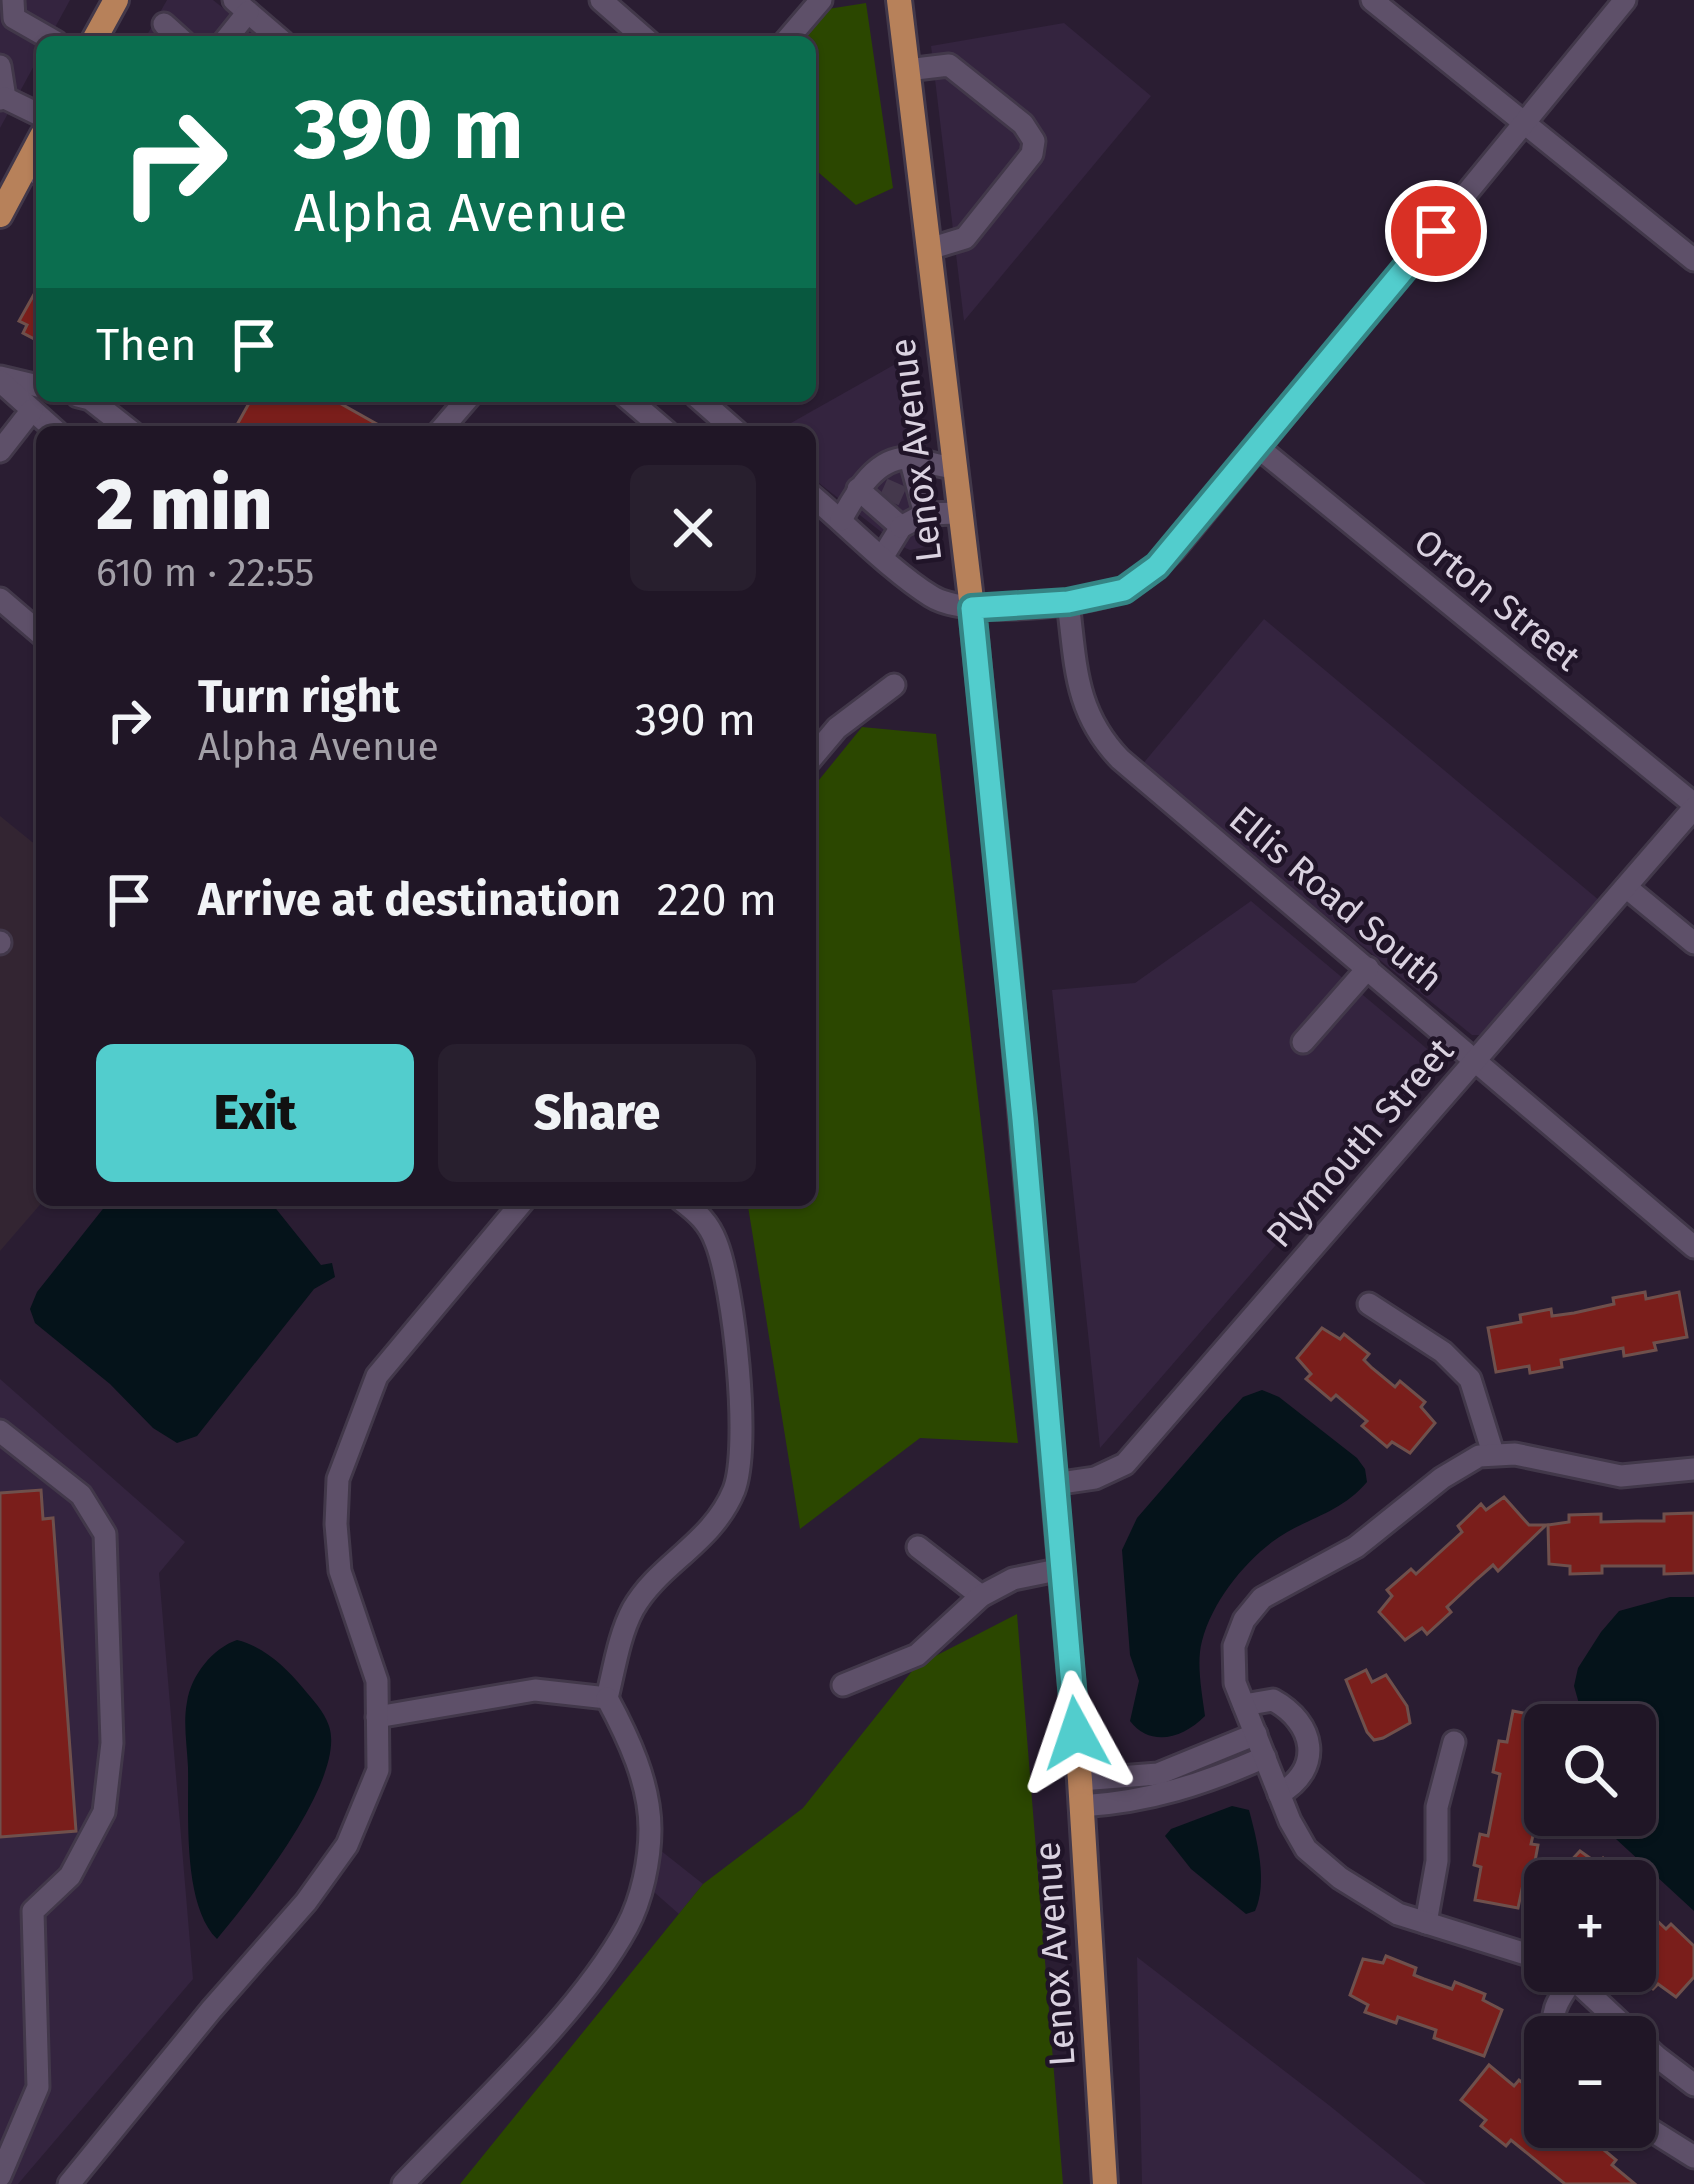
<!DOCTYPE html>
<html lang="en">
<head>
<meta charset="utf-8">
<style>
	:root { --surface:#201626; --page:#281f2e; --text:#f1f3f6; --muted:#a29fa7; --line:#3d3543; --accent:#52cdcd }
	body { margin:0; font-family:"Fira Sans",sans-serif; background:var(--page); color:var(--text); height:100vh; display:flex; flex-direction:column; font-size:45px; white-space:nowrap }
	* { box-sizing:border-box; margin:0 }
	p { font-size:39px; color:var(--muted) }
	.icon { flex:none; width:66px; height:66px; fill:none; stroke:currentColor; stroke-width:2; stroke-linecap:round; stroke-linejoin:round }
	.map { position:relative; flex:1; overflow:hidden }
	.sheet { position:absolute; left:36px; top:426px; width:780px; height:780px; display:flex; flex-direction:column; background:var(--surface); border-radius:18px; box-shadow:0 3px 9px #0004,0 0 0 3px var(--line) }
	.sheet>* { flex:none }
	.hud { position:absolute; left:36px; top:36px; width:780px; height:366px; border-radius:18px; box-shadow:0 3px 9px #0004,0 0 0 3px var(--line); background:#0b6e4f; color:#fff; overflow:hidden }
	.controls { position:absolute; left:1524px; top:1704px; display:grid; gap:24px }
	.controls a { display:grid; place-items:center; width:132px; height:132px; border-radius:18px; background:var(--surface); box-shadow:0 3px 9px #0004,0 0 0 3px var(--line); font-size:60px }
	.pin { position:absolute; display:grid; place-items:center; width:102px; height:102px; color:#fff; margin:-51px; border:6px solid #fff; border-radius:50%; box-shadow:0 3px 12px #0007 }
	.me { position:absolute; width:132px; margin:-66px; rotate:355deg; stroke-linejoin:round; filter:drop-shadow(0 0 9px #0008) }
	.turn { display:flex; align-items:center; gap:42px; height:252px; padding:0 60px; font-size:54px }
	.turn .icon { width:156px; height:156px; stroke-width:2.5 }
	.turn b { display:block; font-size:84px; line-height:102px }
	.then { display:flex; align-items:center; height:114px; padding:0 60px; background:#0003; gap:24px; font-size:45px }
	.round { display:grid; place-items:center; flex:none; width:126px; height:126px; border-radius:18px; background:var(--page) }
	.head { display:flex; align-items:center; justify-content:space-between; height:204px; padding:0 60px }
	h1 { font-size:72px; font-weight:800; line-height:90px }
	.action { display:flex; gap:24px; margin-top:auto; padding:24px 60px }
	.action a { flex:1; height:138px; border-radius:18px; background:var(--accent); color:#111; font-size:48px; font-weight:800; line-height:138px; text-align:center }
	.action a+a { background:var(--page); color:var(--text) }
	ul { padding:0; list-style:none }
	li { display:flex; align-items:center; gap:36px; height:180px; padding:0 60px }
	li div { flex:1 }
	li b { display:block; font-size:45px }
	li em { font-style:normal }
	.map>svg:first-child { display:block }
	.built { fill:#34243f }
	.education { fill:#332532 }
	.green { fill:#2b4700 }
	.water { fill:#05131a }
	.building { fill:#7a1e1b; stroke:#6f504c; stroke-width:3 }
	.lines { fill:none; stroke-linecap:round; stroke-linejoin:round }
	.minor-tunnel { stroke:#44384c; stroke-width:21; stroke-dasharray:21 10; stroke-linecap:butt }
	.minor-casing { stroke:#42384a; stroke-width:27 }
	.major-casing { stroke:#42384a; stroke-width:30 }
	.minor { stroke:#5e5069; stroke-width:21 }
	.major { stroke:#b7815a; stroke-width:24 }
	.route-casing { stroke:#358585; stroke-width:30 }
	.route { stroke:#52cdcd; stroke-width:21 }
	.labels { text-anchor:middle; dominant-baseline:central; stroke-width:9; stroke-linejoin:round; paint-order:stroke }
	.street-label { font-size:36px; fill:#dad2e0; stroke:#201428 }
</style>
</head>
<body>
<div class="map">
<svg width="1694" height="2184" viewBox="0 0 1694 2184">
	<rect width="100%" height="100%" fill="#2a1d32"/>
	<g class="built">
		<path d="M0 0H70L47 42H42V51L0 128Z"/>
		<path d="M167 0H213L266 42H143Z"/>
		<path d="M1064 23 1151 96 964 321 931 46Z"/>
		<path d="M915 353 936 538 925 547 910 550 898 545 810 476V432H775Z"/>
		<path d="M1264 619 1600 901 1484 1035H1472L1141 766Z"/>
		<path d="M1251 901 1438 1058 1100 1448 1052 990 1135 983Z"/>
		<path d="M0 1379 185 1542 159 1573 193 1979 18 2184H0Z"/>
		<path d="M660 1850 703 1884 679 1914 654 1892Z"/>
		<path d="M1137 1957 1330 2106 1426 2184H1142Z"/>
	</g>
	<path class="education" d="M0 816 42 850 44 1200 0 1251Z"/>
	<g class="green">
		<path d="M866 3 893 188 856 205 810 165V42H799L828 9Z"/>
		<path d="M862 727 936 734 1018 1443 920 1438 800 1529 747 1200H810V791Z"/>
		<path d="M1017 1614 1063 2184H460L703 1884 803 1808 916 1666Z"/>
	</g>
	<g class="water">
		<path d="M110 1200H269L321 1265 332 1263 335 1277 314 1289 197 1436 177 1443 153 1428 110 1384 35 1323 30 1309 37 1292Z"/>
		<path d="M1262 1390 1279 1397 1357 1458 1365 1469 1367 1482C1339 1515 1304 1518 1272 1542 1241 1566 1212 1603 1202 1641 1196 1663 1202 1693 1205 1716 1183 1738 1151 1748 1130 1721L1139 1681 1130 1655 1122 1550 1137 1518 1221 1421 1243 1397Z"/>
		<path d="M1670 1597H1694V1911L1590 1815H1635V1725H1585L1574 1686 1578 1668 1601 1632 1619 1611Z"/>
		<path d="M237 1640C263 1646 286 1667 303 1688 312 1699 324 1711 329 1726 347 1779 249 1900 217 1939 182 1904 189 1814 188 1767 187 1746 183 1722 187 1702 191 1675 213 1648 237 1640Z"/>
		<path d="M1232 1806 1249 1810C1257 1840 1268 1882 1255 1911L1246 1914 1191 1869 1165 1836 1171 1829Z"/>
	</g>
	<g class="building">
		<path d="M42 280V343L23 333 27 325 19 321Z"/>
		<path d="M253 396H327L391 432H233Z"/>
		<path d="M1645 1292 1646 1299 1679 1292 1687 1337 1654 1343 1656 1350 1624 1356 1623 1348 1561 1360 1562 1367 1530 1373 1529 1366 1496 1372 1488 1328 1521 1322 1520 1315 1551 1309 1552 1316 1574 1313 1614 1304 1613 1298Z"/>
		<path d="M1322 1328 1340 1339 1344 1334 1369 1354 1364 1360 1372 1368 1395 1387 1400 1381 1425 1402 1421 1407 1435 1423 1410 1453 1392 1442 1387 1447 1362 1426 1367 1421 1336 1395 1331 1400 1306 1379 1311 1374 1297 1358Z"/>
		<path d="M41 1490 43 1519 53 1518 76 1831 0 1837V1493Z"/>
		<path d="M1504 1497 1529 1525H1546L1498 1571 1493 1565 1477 1579 1447 1607 1451 1612 1427 1634 1422 1628 1405 1640 1379 1612 1392 1596 1387 1590 1411 1569 1416 1574 1462 1532 1458 1526 1481 1504 1486 1510Z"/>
		<path d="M1694 1513V1573L1664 1574V1566H1602V1573L1570 1574V1566L1549 1564 1548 1525 1569 1522V1515L1601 1514V1522L1637 1521H1664V1514Z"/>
		<path d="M1366 1670 1372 1682 1386 1675 1407 1706 1410 1723 1383 1738 1374 1740 1367 1732 1346 1680Z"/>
		<path d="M1513 1711 1545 1717V1784L1531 1844 1538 1845 1532 1877 1525 1875 1518 1908 1475 1900 1481 1867 1474 1865 1480 1834 1488 1836 1500 1774 1493 1772 1499 1741 1507 1742Z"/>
		<path d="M1580 1851 1597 1863 1603 1858 1627 1881H1552Z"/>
		<path d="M1635 1900 1666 1929 1671 1924 1694 1946V1977L1676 1997 1658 1984 1653 1989 1635 1972Z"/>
		<path d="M1386 1956 1416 1968 1414 1975 1424 1979 1452 1989 1455 1982 1485 1994 1483 2000 1502 2010 1484 2056 1434 2038 1436 2030 1398 2017 1396 2023 1365 2012 1368 2005 1350 1995 1363 1959 1383 1963Z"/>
		<path d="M1489 2065 1514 2086 1519 2080 1545 2101V2127H1565L1588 2145 1592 2140 1616 2160 1612 2165 1635 2184H1565L1511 2140 1506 2146 1481 2126 1486 2120 1461 2100Z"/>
	</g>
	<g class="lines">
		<path class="minor-tunnel" d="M889 501 897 483"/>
		<g class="minor-casing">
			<g id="minor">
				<path d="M13 0 14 18 56 42"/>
				<path d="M234 0 283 42"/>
				<path d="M601 0 649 42"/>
				<path d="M1372 0 1694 260"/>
				<path d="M164 24 184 42"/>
				<path d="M224 42 248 12"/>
				<path d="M785 42 821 0"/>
				<path d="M0 66 5 98"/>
				<path d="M907 70 949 65 1023 124 1034 141 1032 154 965 238 929 249"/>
				<path d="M0 99 5 98 42 116"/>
				<path d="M26 167 42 176"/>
				<path d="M0 377 42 387"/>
				<path d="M0 381 57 432"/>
				<path d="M78 396 90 399 132 432"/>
				<path d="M625 396 667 432"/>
				<path d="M696 396 737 432"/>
				<path d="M439 432 470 396"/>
				<path d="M1259 448 1694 804"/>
				<path d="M0 451 32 410"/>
				<path d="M910 458 925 514"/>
				<path d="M858 489 901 527 883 556"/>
				<path d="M810 494C847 525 891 571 931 596 967 619 1084 606 1123 590 1142 582 1160 564 1174 550L1625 0"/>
				<path d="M841 520C855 494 878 452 914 459 928 462 939 466 954 468"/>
				<path d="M901 527 925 514 959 513"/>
				<path d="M0 599 42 635"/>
				<path d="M1068 602C1076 664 1074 711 1120 759L1694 1247"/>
				<path d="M810 760 837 728 894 685"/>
				<path d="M1626 887 1694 943"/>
				<path d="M0 942V943"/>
				<path d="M1303 1042 1368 968"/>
				<path d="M1369 1304 1443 1352 1470 1379 1493 1453"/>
				<path d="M0 1431 81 1495 105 1534 112 1743 104 1812 70 1876 33 1911 38 2087 0 2176"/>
				<path d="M1054 1484 1095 1478 1125 1464 1694 808"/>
				<path d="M918 1547 981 1596"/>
				<path d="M843 1685 917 1655 981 1596 1013 1579 1062 1569"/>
				<path d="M1244 1705 1273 1700C1315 1723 1324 1768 1279 1794"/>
				<path d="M377 1717 535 1690 607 1698C614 1670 619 1635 633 1609 659 1563 712 1544 734 1490 751 1446 734 1287 716 1242 709 1223 697 1212 681 1200"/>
				<path d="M1080 1780 1158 1774 1256 1734"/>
				<path d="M1082 1806C1148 1802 1204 1784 1265 1757"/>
				<path d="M1426 1923 1437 1861V1807L1454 1742"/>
				<path d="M1545 1960 1398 1914 1340 1878 1306 1849 1290 1821 1235 1683 1234 1646 1244 1620 1262 1598 1356 1547 1442 1478 1479 1456 1515 1454 1621 1476 1694 1469"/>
				<path d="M1565 1971 1656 2056 1694 2085"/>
				<path d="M1556 2037C1548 2010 1560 1998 1575 1976"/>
				<path d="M1635 2120 1694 2157"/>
				<path d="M69 2184 211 2010 306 1902 347 1845 378 1770 377 1681 340 1571 336 1524 338 1479 377 1376 524 1200"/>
				<path d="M403 2184C473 2110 579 2015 627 1927 642 1899 650 1860 650 1829 650 1783 628 1737 607 1698"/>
			</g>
		</g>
		<g class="major-casing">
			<g id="major">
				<path d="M899 0 972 608 1008 962 1080 1780 1105 2184"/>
				<path d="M93 42 116 0"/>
				<path d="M0 215 42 136"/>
			</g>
		</g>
		<use href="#minor" class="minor"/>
		<use href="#major" class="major"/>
	</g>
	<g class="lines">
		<g class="route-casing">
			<path id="route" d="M1076 1733 1023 1119 972 608 1068 602 1124 590 1157 566 1436 231"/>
		</g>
		<use href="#route" class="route"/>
	</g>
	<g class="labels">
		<g class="street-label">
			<text transform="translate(916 450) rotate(-97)">Lenox Avenue</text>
			<text transform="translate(1497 600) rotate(39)">Orton Street</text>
			<text transform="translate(1336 899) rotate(40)">Ellis Road South</text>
			<text transform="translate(1360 1143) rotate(-49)">Plymouth Street</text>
			<text transform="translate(1055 1954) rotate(-94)">Lenox Avenue</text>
		</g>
	</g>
</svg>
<div class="controls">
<a><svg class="icon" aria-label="search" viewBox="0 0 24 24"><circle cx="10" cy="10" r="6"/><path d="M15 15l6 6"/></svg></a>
<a>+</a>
<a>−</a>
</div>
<div class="pin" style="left:1436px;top:231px;background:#d93025"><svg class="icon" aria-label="arrive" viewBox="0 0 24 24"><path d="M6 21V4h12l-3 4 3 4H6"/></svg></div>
<svg class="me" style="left:1076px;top:1733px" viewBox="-20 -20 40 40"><path d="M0-17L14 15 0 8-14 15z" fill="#52cdcd" stroke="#fff" stroke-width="4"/></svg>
<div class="hud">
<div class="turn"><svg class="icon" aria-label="right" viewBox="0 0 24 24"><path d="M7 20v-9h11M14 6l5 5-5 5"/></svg><div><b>390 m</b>Alpha Avenue</div></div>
<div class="then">Then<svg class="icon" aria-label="arrive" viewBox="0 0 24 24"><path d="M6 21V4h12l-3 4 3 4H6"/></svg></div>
</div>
<section class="sheet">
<div class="head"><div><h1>2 min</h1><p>610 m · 22:55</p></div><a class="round"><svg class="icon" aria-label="close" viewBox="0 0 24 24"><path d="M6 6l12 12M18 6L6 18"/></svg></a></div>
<ul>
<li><svg class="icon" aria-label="right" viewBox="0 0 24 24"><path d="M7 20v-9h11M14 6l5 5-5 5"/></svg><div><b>Turn right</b><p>Alpha Avenue</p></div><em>390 m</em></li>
<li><svg class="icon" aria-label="arrive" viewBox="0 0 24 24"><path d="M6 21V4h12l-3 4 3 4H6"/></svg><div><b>Arrive at destination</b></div><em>220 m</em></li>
</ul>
<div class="action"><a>Exit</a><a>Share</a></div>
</section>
</div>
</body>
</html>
